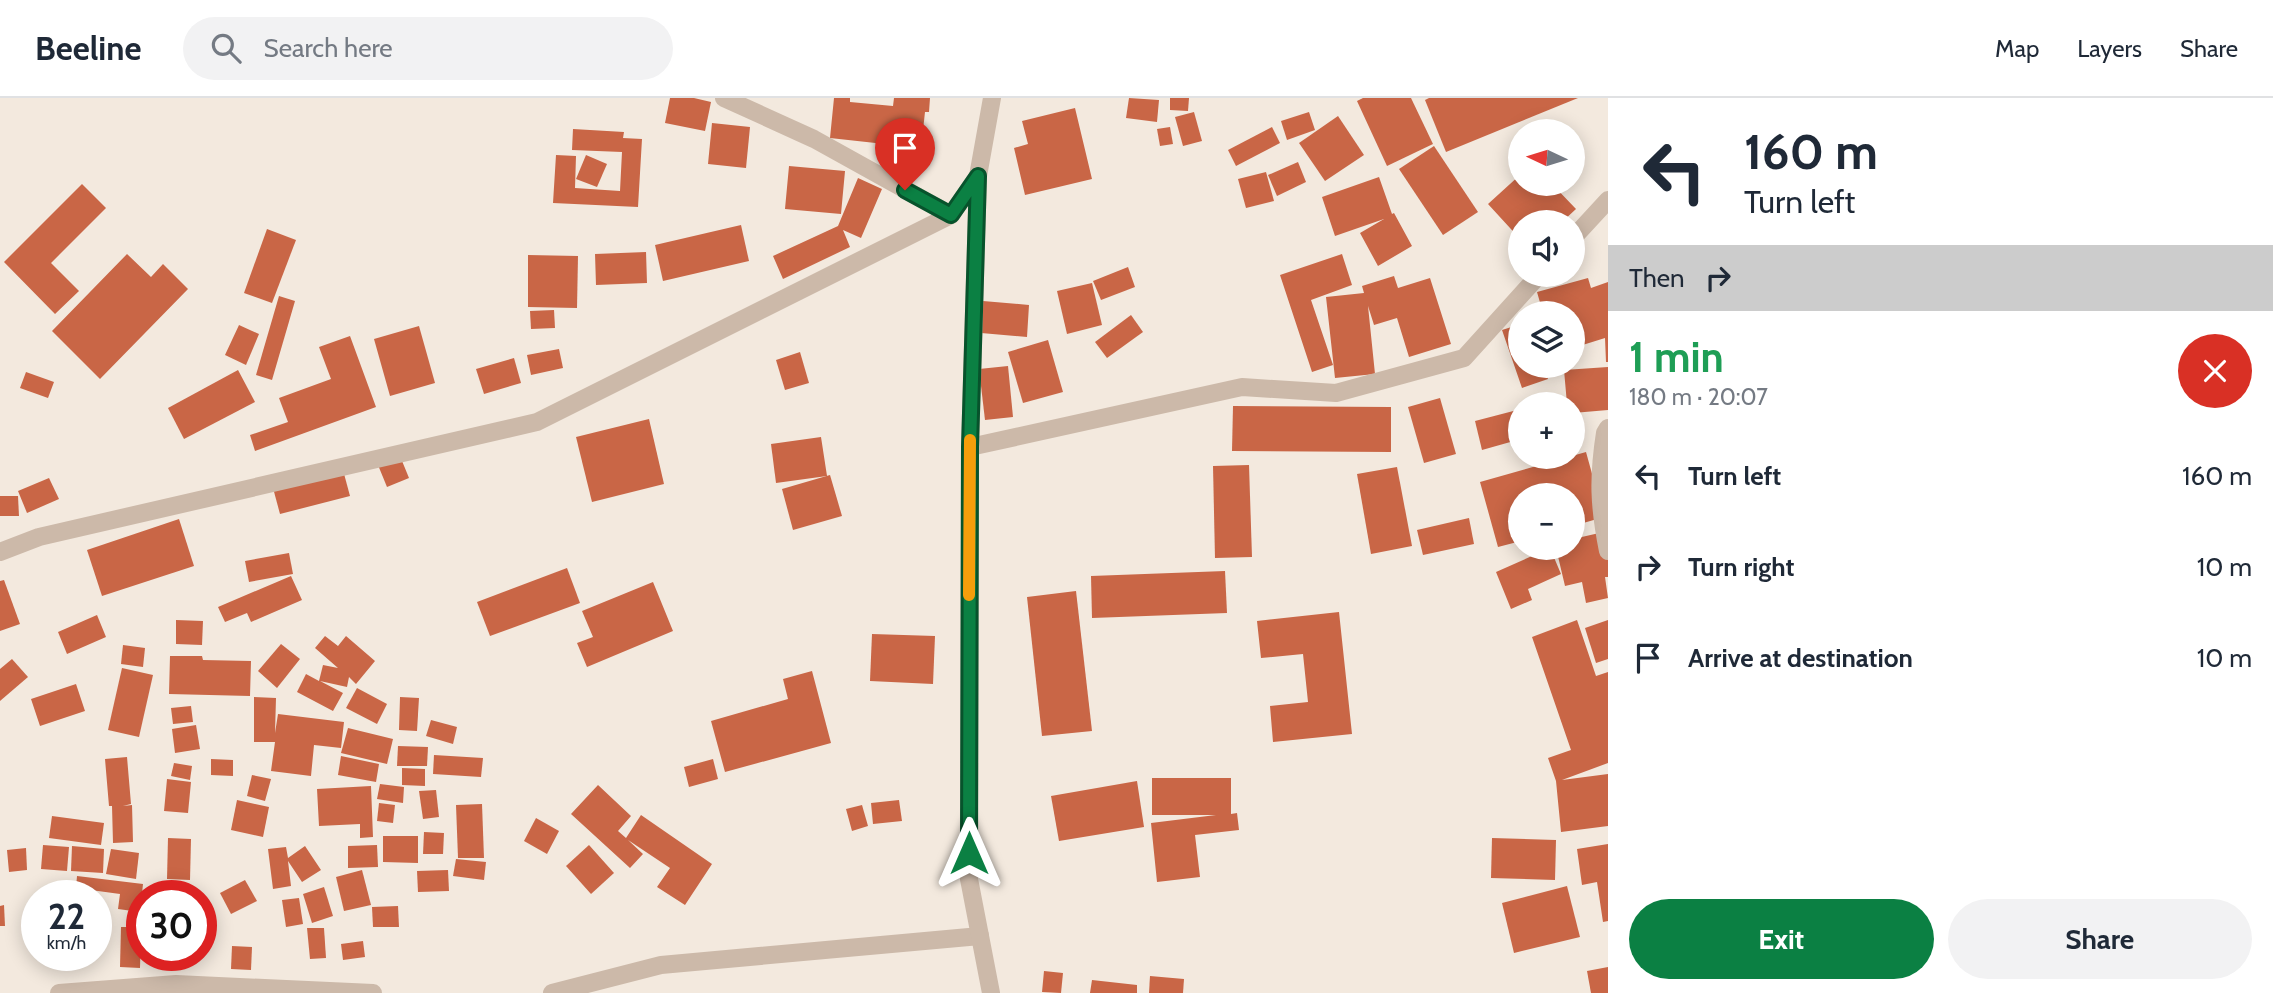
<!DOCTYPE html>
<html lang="en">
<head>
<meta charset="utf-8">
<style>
	:root { --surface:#fff; --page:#f2f2f3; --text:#1f2937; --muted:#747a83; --line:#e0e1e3; --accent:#0b8043 }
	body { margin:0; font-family:Cabin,sans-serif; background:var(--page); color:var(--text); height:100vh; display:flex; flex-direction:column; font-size:26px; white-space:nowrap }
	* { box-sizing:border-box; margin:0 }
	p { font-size:23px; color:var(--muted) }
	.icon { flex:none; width:38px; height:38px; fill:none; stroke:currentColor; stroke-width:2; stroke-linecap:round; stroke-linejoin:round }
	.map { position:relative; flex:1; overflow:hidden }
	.panel { display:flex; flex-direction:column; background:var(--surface); width:665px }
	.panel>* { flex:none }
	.banner { background:#fff; color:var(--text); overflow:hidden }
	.needle { width:46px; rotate:274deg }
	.fabs { position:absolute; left:1508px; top:21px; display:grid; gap:14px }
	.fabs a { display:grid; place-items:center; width:77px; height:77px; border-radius:50%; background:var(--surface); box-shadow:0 4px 18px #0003; font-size:35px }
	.speed { position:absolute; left:21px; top:782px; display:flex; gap:14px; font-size:35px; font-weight:700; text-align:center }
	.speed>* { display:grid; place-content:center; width:91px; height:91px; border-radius:50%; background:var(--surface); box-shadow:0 4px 18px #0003; line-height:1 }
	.speed small { font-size:18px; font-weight:400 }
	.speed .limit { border:10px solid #d22; background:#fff; color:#111 }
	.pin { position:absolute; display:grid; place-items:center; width:60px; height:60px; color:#fff; margin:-72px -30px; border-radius:50% 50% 50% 0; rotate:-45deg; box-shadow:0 0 7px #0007 }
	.pin .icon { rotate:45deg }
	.me { position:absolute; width:77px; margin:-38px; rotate:0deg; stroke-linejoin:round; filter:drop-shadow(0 0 5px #0008) }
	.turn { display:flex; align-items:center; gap:24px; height:147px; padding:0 21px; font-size:32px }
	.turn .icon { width:91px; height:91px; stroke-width:2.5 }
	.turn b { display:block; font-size:49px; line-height:60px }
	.then { display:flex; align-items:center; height:66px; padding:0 21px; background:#0003; gap:14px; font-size:26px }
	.round { display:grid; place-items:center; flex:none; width:74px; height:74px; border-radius:37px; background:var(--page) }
	.summary { display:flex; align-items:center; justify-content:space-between; height:119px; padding:0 21px }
	h1 { font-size:42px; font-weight:700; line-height:52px; color:#1e9e55 }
	.button { display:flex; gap:14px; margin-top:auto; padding:14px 21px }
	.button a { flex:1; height:80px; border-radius:42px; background:var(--accent); color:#fff; font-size:28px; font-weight:700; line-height:80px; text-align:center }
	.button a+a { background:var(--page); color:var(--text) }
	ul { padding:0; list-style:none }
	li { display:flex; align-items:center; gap:21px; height:91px; padding:0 21px }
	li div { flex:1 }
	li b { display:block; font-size:26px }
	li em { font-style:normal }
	header { display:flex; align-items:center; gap:42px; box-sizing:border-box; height:98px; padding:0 35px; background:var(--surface); border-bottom:2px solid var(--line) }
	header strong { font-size:33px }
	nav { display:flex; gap:38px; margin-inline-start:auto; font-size:24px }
	.search { width:490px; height:63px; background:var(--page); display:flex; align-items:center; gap:18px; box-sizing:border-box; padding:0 24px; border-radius:38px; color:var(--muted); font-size:26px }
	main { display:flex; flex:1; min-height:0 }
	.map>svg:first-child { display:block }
	.building { fill:#c96646 }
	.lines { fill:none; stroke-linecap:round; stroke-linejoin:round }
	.street { stroke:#ccb9a9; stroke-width:18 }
	.route-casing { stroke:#07532c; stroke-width:18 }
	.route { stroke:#0b8043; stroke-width:12 }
	.slow { stroke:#f59e0b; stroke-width:12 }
</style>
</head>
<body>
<header>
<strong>Beeline</strong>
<div class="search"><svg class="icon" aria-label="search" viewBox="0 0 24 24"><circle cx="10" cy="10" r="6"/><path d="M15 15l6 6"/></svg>Search here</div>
<nav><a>Map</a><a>Layers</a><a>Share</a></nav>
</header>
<main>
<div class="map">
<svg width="1608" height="895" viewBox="0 0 1608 895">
	<rect width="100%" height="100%" fill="#f3e9de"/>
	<g class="building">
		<path d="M670 0H694L711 4 705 33 665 25Z"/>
		<path d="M834 0H850V4L893 8 894 0H930L929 14H925L921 50 830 40Z"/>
		<path d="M1129 0 1159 2 1157 24 1126 20Z"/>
		<path d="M1170 0H1189L1188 13 1170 12Z"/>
		<path d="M1363 0H1411L1433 46 1387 68 1357 3Z"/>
		<path d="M1429 0H1578L1446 54 1425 2Z"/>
		<path d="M1075 10 1092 81 1025 97 1014 50 1028 46 1022 23Z"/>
		<path d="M1194 14 1202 43 1183 48 1175 19Z"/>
		<path d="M1309 14 1315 32 1287 42 1281 23Z"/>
		<path d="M1338 18 1364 57 1325 83 1299 45Z"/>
		<path d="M712 25 750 29 746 70 708 66Z"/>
		<path d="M1170 29 1173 46 1160 48 1157 31Z"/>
		<path d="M1272 29 1280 45 1236 68 1228 52Z"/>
		<path d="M573 31 624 34 623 40 642 41 638 109 553 105 556 57 576 58 575 90 620 93 622 54 572 52Z"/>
		<path d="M1434 48 1478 114 1443 137 1399 71Z"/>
		<path d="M586 57 607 66 597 89 576 81Z"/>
		<path d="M1298 64 1306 84 1277 98 1268 77Z"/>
		<path d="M789 68 845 73 841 116 785 111Z"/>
		<path d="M1266 74 1274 103 1246 110 1238 81Z"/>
		<path d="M1521 76V86H1552L1576 111 1562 124H1521V142L1488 106Z"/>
		<path d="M1379 79 1392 116 1394 115 1412 148 1378 168 1360 135 1384 121 1335 138 1322 99Z"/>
		<path d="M858 80 882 91 861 140 843 132 850 149 783 181 773 158 838 128Z"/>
		<path d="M82 86 106 110 51 165 79 193 55 216 4 164Z"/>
		<path d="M741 127 749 163 663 183 655 147Z"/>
		<path d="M267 131 296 142 272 205 244 195Z"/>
		<path d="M646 154 647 185 596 187 595 156Z"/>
		<path d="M127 156 151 179 163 166 188 191 100 281 52 233Z"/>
		<path d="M1342 156 1352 187 1311 202 1333 267 1312 274 1280 177Z"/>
		<path d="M528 157 578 158 577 210 528 209Z"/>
		<path d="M1128 169 1135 189 1101 202 1093 183Z"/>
		<path d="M1394 178 1398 190 1430 180 1451 246 1409 259 1397 220 1374 227 1368 208 1375 276 1335 280 1326 199 1364 195 1362 188Z"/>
		<path d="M1588 180 1591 190 1608 184V264H1606L1605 240 1573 250V215H1543L1537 194Z"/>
		<path d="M1092 185 1102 227 1067 236 1057 193Z"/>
		<path d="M279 198 295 203 272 282 256 277Z"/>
		<path d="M983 203 1029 207 1027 239 981 235Z"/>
		<path d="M554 212 555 230 531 231 530 213Z"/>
		<path d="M1131 217 1143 234 1107 260 1095 244Z"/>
		<path d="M1521 226V268H1543L1548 281 1522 290 1502 232Z"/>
		<path d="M239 227 259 236 246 267 225 257Z"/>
		<path d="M419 228 435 285 390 298 374 241Z"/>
		<path d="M350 238 376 309 255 353 250 337 288 324 279 300 331 281 319 249Z"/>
		<path d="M1048 242 1063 294 1023 305 1008 254Z"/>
		<path d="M559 251 563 270 531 277 527 257Z"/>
		<path d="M800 254 809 285 785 292 776 262Z"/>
		<path d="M514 260 521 285 484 296 476 271Z"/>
		<path d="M1008 268 1013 319 985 322 979 271Z"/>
		<path d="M1608 269V312L1573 315V306H1567L1564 272Z"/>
		<path d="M238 272 255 304 184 341 168 310Z"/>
		<path d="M26 274 54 284 48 300 20 290Z"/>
		<path d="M1440 300 1456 356 1424 365 1408 309Z"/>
		<path d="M1233 308 1391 309V354L1232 353Z"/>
		<path d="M1521 311V341L1482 352 1475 323Z"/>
		<path d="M649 321 664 386 592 404 576 339Z"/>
		<path d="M821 339 827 378 776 385 771 346Z"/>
		<path d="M1586 354 1604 419 1573 428V397H1521V443L1498 449 1480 384Z"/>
		<path d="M400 358 409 380 387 389 378 367Z"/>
		<path d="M1249 367 1252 459 1215 460 1213 368Z"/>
		<path d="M1397 369 1412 448 1371 456 1357 376Z"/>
		<path d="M343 372 350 398 280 416 273 390Z"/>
		<path d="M830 377 842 418 793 432 782 391Z"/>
		<path d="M49 380 59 401 27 415 18 393Z"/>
		<path d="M0 398H18L19 418H0Z"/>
		<path d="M1469 420 1474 446 1423 457 1417 432Z"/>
		<path d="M179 421 194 468 102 498 87 452Z"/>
		<path d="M1608 433V479H1605L1608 500 1586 505 1582 484 1565 488 1556 450H1573V441Z"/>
		<path d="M1550 450 1561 476 1528 491 1532 502 1511 511 1496 474Z"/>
		<path d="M289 455 293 476 249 484 245 463Z"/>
		<path d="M567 470 580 505 490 538 477 504Z"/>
		<path d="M1225 473 1227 515 1092 520 1091 478Z"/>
		<path d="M291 478 302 502 251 524 247 515 225 524 218 509Z"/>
		<path d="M4 482 20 526 0 533V483Z"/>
		<path d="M653 484 673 533 587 569 577 545 593 539 582 513Z"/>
		<path d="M1076 493 1092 633 1042 638 1027 499Z"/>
		<path d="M1339 514 1352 636 1273 644 1270 608 1308 604 1303 556 1261 560 1257 523Z"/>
		<path d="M97 517 106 539 67 556 58 534Z"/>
		<path d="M176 522 203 523 202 547 176 546Z"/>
		<path d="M1577 522 1596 578 1608 574V665L1562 682 1608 676V728L1561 734 1556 683 1548 660 1571 652 1532 539Z"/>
		<path d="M1608 522V561L1596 565 1585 530Z"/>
		<path d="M872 536 935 538 933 586 870 583Z"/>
		<path d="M325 538 338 548 346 538 375 563 356 586 349 579 347 589 320 583 343 595 333 613 297 594 306 576 319 583 323 567 338 570 315 550Z"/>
		<path d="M281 546 300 561 277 590 258 573Z"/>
		<path d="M123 547 145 550 143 569 121 566Z"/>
		<path d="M170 558H202L203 562 251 563 250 598 169 596Z"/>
		<path d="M12 561 28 579 0 603V571Z"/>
		<path d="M122 570 153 577 139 639 108 632Z"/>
		<path d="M812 573 831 645 725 674 711 623 788 601 783 581Z"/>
		<path d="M76 586 85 613 40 628 31 601Z"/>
		<path d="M357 590 387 606 377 626 346 610Z"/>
		<path d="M254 599 276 600 275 635 278 616 344 624 341 650 314 647 311 678 271 673 275 644H254Z"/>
		<path d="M400 599 419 600 417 633 399 632Z"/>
		<path d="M191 608 193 624 173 626 171 610Z"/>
		<path d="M431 622 457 629 453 646 426 638Z"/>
		<path d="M196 627 200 651 175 655 172 631Z"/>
		<path d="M348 630 393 641 387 666 341 655Z"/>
		<path d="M398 648 428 649 427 668H397Z"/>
		<path d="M434 657 483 660 481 679 433 676Z"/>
		<path d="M341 658 379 666 376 684 338 677Z"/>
		<path d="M127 659 131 706 123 708 132 707 133 744 113 745 112 708H109L105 661Z"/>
		<path d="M211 661 233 662V678L211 677Z"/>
		<path d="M713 661 718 681 689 689 684 669Z"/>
		<path d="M174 665 192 668 190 682 171 678Z"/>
		<path d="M402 670 425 671V688L402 687Z"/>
		<path d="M252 677 271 681 265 703 247 698Z"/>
		<path d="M1152 680H1231V716L1237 715 1239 732 1195 737 1200 779 1157 784 1151 725 1216 717H1152Z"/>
		<path d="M167 681 191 684 188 715 164 713Z"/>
		<path d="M1137 683 1144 729 1059 743 1051 698Z"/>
		<path d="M380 686 404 689 403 705 377 701Z"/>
		<path d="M598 687 631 718 618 733 626 740 641 717 712 766 685 807 657 789 670 770 628 742 643 756 630 770 571 716Z"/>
		<path d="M371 688 373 739 360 740V726L319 728 317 691Z"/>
		<path d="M436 692 439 719 423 721 419 693Z"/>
		<path d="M237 702 269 709 263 739 231 732Z"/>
		<path d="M899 702 902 723 873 726 871 705Z"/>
		<path d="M379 705 395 707 393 725 377 723Z"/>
		<path d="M482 706 484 760H458L456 707Z"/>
		<path d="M862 707 868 728 852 733 846 711Z"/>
		<path d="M52 718 104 725 101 747 49 740Z"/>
		<path d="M536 720 559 733 547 756 524 743Z"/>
		<path d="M424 734 444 735 443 756H423Z"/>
		<path d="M383 738H418V765L383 764Z"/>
		<path d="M168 740 191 741 190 782 167 781Z"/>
		<path d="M1492 740 1556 742 1555 782 1491 780Z"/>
		<path d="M1608 746V823L1603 824 1597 784 1582 787 1577 751Z"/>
		<path d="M43 747 69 749 67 773 41 771Z"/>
		<path d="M377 747 378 769 348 770V748Z"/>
		<path d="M589 747 614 775 591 796 566 768Z"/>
		<path d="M72 748 104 751 103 775 71 773Z"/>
		<path d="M305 748 321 772 302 784 288 763 291 788 273 791 268 751 286 749 288 760Z"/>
		<path d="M26 750 27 772 9 774 7 752Z"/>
		<path d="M111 751 139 755 136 781 106 776Z"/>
		<path d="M456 761 486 764 484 782 453 778Z"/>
		<path d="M362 772 371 807 344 813 336 779Z"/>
		<path d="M448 772 449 793 418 794 417 773Z"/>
		<path d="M77 778 143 786 140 814 118 811 120 796 76 790Z"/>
		<path d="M245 782 257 803 231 816 220 795Z"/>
		<path d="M1567 788 1580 839 1514 855 1502 805Z"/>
		<path d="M324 789 333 818 312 825 303 796Z"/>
		<path d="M299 800 303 826 286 829 282 802Z"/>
		<path d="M4 807 5 828H0V808Z"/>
		<path d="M398 808 399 829H373L372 809Z"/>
		<path d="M121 829H141L140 870 120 869Z"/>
		<path d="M307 830H324L326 860 310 861Z"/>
		<path d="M363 843 365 859 343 862 341 846Z"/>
		<path d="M232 848 252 849 251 872 231 871Z"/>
		<path d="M1608 869V895H1591L1587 873Z"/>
		<path d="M1044 873 1063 875 1061 895 1042 894Z"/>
		<path d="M1150 878 1184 881 1183 895H1149Z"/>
		<path d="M1092 882 1137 887V895H1090Z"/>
	</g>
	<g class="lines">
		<g class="street">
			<path d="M724 0 814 41 951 117"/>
			<path d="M1573 140 1608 102"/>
			<path d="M1608 330 1605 335C1598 380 1599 408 1608 453"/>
			<path d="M970 349 1242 289 1336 295 1464 260 1539 177"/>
			<path d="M0 454 39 439 537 324 951 117 978 78"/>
			<path d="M59 895 176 886 373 895"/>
			<path d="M552 895 661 867 980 838"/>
			<path d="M991 895 969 781 970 349 978 78 992 0"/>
		</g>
	</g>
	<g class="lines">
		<g class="route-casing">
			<path id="route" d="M905 92 951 117 978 78 970 349 969 755"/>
		</g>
		<use href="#route" class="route"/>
		<path class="slow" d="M969 497 970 342"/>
	</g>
</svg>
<div class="fabs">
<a><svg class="needle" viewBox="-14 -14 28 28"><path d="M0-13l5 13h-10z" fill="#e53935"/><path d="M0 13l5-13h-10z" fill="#747a83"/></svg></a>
<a><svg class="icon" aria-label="sound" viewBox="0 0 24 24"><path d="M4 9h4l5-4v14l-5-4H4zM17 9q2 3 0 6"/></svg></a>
<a><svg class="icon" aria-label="layers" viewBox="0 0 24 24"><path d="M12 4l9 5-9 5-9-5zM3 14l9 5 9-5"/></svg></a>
<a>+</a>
<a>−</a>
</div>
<div class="speed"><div>22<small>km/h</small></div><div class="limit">30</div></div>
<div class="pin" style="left:905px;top:92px;background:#d93025"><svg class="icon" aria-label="arrive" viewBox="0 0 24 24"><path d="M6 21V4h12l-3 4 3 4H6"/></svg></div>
<svg class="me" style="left:969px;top:755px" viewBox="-20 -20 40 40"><path d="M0-17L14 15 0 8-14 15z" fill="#0b8043" stroke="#fff" stroke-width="4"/></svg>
</div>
<section class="panel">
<div class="banner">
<div class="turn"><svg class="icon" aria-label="left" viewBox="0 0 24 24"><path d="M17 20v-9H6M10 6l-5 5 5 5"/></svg><div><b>160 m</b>Turn left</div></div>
<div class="then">Then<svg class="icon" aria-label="right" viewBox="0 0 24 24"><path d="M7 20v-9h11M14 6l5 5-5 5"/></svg></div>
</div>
<div class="summary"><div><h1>1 min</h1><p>180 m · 20:07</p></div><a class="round" style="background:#d93025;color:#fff"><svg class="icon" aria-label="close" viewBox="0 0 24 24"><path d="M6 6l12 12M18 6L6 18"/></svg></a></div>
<ul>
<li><svg class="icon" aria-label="left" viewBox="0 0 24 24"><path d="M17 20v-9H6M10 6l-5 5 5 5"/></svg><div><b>Turn left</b></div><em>160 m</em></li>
<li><svg class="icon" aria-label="right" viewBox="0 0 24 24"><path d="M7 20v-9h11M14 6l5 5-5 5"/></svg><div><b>Turn right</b></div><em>10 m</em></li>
<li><svg class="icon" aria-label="arrive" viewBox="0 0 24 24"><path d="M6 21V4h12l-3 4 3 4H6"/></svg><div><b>Arrive at destination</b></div><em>10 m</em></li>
</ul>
<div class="button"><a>Exit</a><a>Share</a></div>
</section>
</main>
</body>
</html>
